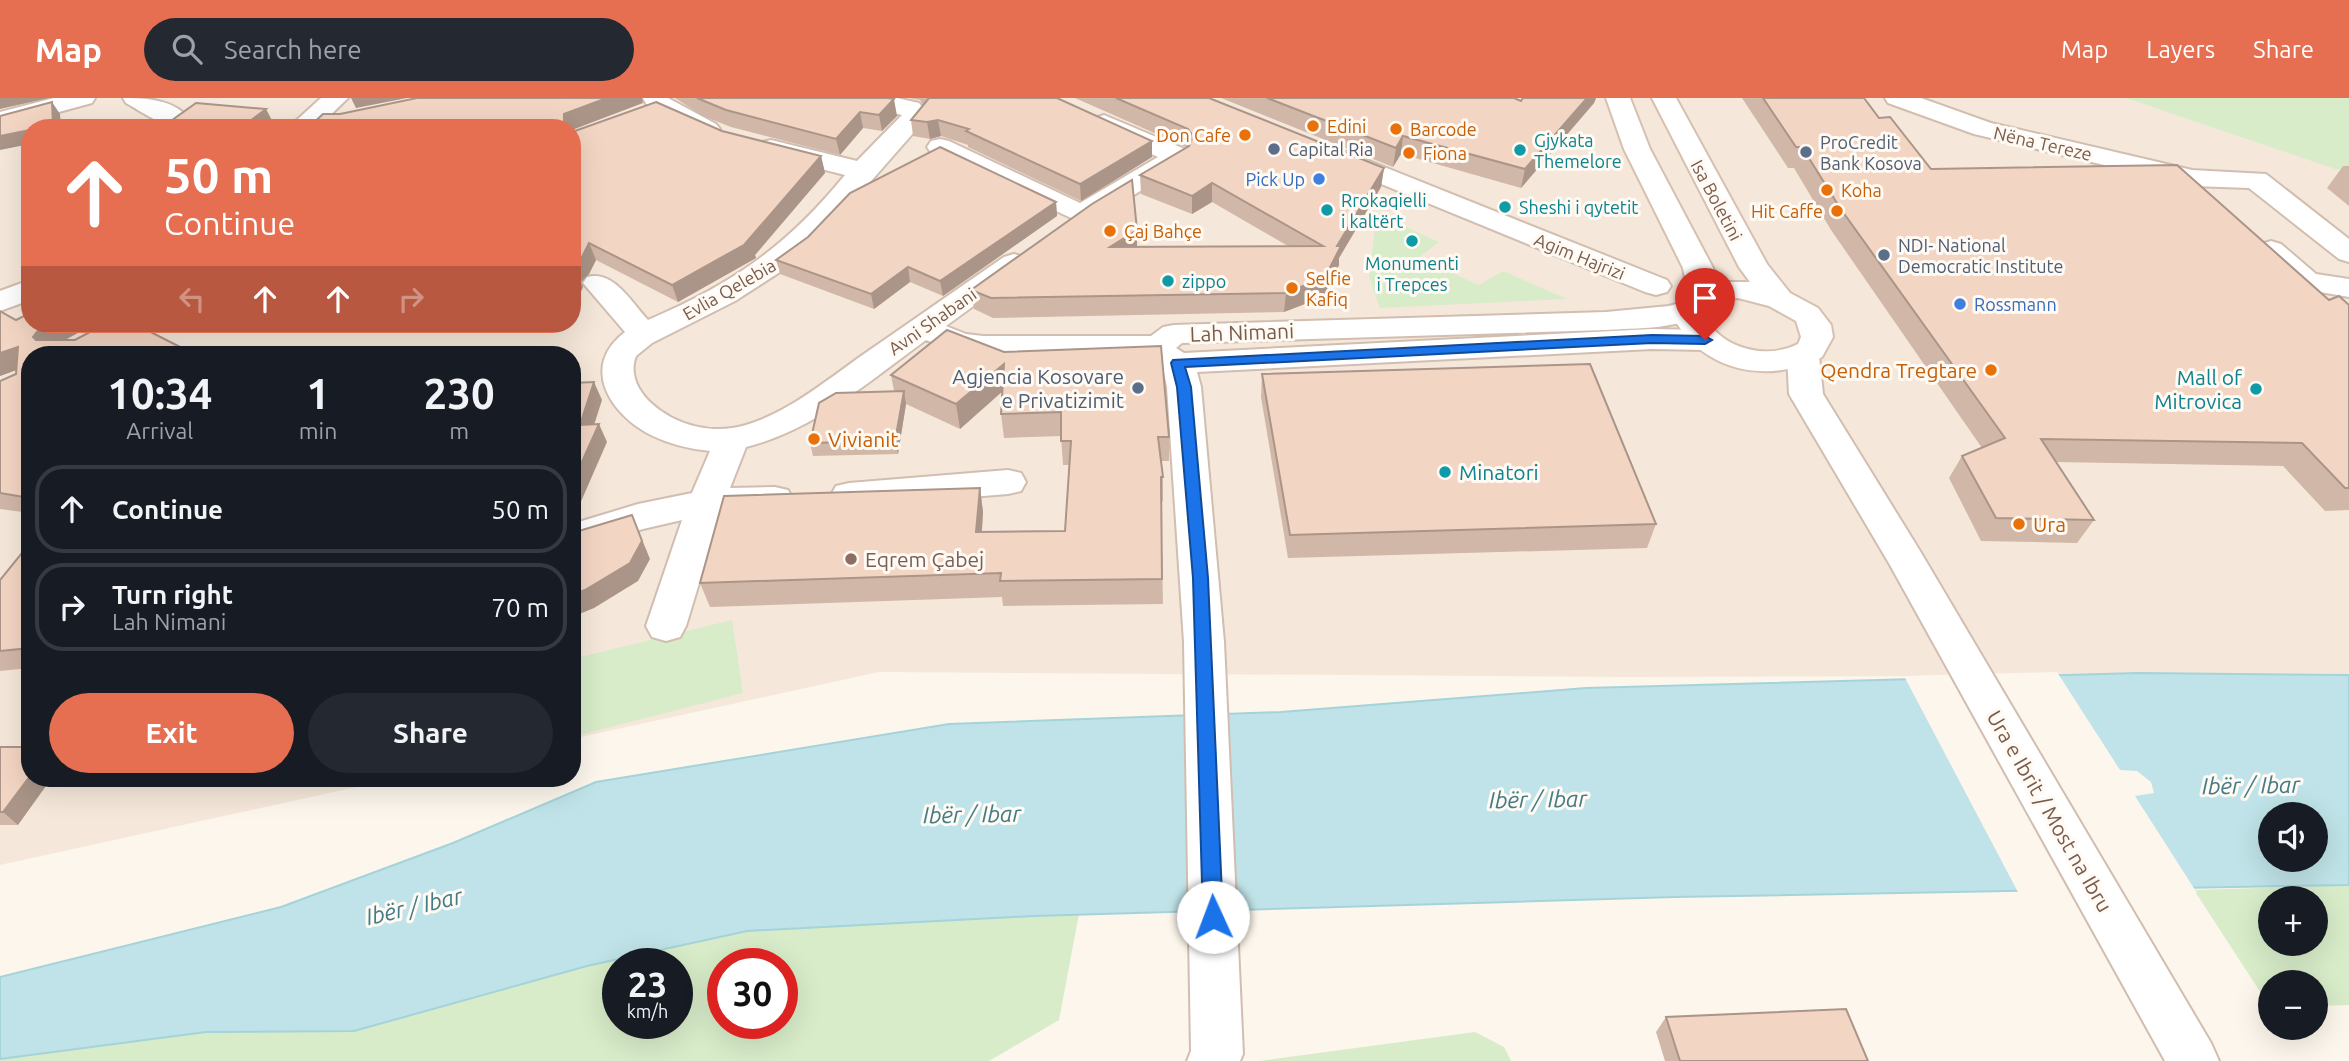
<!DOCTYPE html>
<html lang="en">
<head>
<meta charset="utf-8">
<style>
	:root { --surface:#171b24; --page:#242831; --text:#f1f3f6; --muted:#9ea1a6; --line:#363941; --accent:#e76f51 }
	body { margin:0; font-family:Ubuntu,sans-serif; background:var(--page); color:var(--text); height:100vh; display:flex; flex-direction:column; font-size:26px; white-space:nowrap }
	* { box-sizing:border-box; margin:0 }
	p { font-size:23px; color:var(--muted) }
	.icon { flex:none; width:38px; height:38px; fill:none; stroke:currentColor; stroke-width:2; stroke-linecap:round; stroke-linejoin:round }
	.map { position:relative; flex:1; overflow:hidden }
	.panel { position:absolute; left:21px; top:248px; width:560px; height:441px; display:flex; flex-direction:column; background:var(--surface); border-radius:28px; box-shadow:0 7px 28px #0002 }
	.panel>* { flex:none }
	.banner { position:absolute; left:21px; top:21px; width:560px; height:214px; border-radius:28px; box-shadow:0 7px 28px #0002; background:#e76f51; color:#fff; overflow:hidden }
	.controls { position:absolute; left:2258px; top:704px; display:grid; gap:14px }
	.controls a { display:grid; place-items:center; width:70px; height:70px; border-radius:50%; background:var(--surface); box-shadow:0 7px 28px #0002; font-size:35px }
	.speed { position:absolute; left:602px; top:850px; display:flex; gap:14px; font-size:35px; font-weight:700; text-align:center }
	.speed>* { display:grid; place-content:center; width:91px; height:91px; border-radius:50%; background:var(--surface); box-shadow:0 7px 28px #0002; line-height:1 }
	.speed small { font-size:18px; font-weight:400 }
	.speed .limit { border:10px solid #d22; background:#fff; color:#111 }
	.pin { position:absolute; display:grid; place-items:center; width:60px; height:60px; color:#fff; margin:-72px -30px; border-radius:50% 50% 50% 0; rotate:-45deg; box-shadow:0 0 7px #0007 }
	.pin .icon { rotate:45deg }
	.me { position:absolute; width:77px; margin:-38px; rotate:358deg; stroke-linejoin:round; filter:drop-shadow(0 0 5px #0008) }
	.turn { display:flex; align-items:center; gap:24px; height:147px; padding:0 28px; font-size:32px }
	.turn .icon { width:91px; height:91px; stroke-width:2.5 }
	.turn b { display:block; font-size:49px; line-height:60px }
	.lanes { display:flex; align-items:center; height:66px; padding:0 28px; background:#0003; justify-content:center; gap:35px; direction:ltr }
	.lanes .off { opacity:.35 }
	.eta { display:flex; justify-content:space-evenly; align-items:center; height:119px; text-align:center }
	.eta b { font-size:42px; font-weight:600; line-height:49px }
	.primary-button { display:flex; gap:14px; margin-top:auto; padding:14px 28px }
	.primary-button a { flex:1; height:80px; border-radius:42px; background:var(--accent); color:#fff; font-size:28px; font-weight:600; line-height:80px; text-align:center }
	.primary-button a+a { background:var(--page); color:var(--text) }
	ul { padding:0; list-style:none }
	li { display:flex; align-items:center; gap:21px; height:88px; margin:0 14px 10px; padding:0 14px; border:4px solid var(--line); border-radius:28px }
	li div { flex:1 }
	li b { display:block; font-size:26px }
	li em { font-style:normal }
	header { display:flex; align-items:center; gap:42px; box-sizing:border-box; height:98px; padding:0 35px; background:var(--accent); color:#fff }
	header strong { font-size:33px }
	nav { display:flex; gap:38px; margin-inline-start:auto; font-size:24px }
	.search { width:490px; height:63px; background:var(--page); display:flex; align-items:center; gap:18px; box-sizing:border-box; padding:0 24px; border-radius:38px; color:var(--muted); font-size:26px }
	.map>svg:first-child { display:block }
	.residential { fill:#f5e8da; fill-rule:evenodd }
	.green { fill:#d8ecc9; fill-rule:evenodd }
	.water { fill:#bfe3e8; stroke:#a5d3da; stroke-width:2; fill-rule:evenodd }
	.pier { fill:#fdf6ec }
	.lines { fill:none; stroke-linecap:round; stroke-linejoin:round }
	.street-casing { stroke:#d1beb0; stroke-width:4 }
	.secondary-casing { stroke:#d6c0b0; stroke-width:4 }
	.street { fill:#fff; fill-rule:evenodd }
	.secondary { fill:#fff; fill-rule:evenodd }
	.wall { fill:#d1b7a8 }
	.shaded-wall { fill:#aa9588 }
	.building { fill:#f3d5c3; stroke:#aa9588; stroke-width:2 }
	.route { fill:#1a73e8; stroke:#114b97; stroke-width:2 }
	.food-dot { fill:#e8710a; stroke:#fffaf3; stroke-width:2.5 }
	.service-dot { fill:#5c6f8a; stroke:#fffaf3; stroke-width:2.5 }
	.culture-dot { fill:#0f9aa8; stroke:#fffaf3; stroke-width:2.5 }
	.shop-dot { fill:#3f7fe0; stroke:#fffaf3; stroke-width:2.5 }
	.education-dot { fill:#8d6e63; stroke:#fffaf3; stroke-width:2.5 }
	.labels { text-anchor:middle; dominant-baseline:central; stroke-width:6; stroke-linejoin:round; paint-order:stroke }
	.far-food-label { font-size:18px; fill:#c56008; stroke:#fffaf3; text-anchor:start }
	.far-culture-label { font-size:18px; fill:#0d838f; stroke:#fffaf3; text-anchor:start }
	.far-service-label { font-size:18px; fill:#4e5e75; stroke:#fffaf3; text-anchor:start }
	.far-street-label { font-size:18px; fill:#7a5c4d; stroke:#fffaf3 }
	.far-shop-label { font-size:18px; fill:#366cbe; stroke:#fffaf3; text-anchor:end }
	.street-label { font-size:21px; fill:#7a5c4d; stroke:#fffaf3 }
	.food-label { font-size:21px; fill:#c56008; stroke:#fffaf3; text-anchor:start }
	.service-label { font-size:21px; fill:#4e5e75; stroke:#fffaf3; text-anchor:end }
	.culture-label { font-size:21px; fill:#0d838f; stroke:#fffaf3; text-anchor:end }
	.education-label { font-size:21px; fill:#785e54; stroke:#fffaf3; text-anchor:start }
	.water-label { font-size:23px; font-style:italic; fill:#437c86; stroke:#fffaf3 }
</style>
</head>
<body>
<header>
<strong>Map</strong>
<div class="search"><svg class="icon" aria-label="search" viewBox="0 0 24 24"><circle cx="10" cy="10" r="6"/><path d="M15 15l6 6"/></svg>Search here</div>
<nav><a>Map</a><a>Layers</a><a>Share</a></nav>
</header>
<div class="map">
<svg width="2349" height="963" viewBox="0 0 2349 963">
	<rect width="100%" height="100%" fill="#fdf6ec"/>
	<path class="residential" d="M0 0H2349V577L1626 579 879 574 572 641V257H30V681H393L0 767ZM30 30H572V226H30Z"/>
	<g class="green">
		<path d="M2126 0H2349V71H2335Z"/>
		<path d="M1377 116 1439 144 1418 160 1479 187 1503 173 1567 201 1380 210 1369 179Z"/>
		<path d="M732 522 743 595 572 639V561Z"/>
		<path d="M2349 787V907L2315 908V884H2270V909L2194 792ZM2270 800H2315V845H2270Z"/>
		<path d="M1079 816 1059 922 989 963H0V961L206 934 354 933 587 868 747 833ZM618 866H677V926H618ZM723 866H782V926H723Z"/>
		<path d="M1475 934 1504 949 1511 963H1259Z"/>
	</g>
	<path class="water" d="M2138 575 2349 577V787L1675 799 1034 818 747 833 587 868 354 933 206 934 0 961V879L281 809 453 745 596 684 949 626 1281 614 1586 590ZM2270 716H2315V761H2270Z"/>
	<path class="pier" d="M2057 574 2120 672 2137 673 2151 684 2154 695 2135 698 2197 795 2020 798 1904 578Z"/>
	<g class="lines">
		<g class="street-casing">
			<g id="street">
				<path d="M54 0H95L92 5 0 30V14Z"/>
				<path d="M123 0C145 0 175 1 190 22L186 27C166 32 144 15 126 5Z"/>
				<path d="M321 0H348L317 30H288Z"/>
				<path d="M643 0H668L716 26 720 31 716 36C701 40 665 24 653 14 649 11 645 4 643 0Z"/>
				<path d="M761 0H897L919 5 929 17 829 131 794 165 735 203 652 245 636 258C629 276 638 293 651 305 676 328 713 337 746 327 789 314 827 282 864 256 911 224 957 191 1004 159L1014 156 1024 159 1029 165 1024 171 946 228 966 236 983 238H1151L1163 229 1174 227 1606 214 1669 208 1690 202 1701 204 1705 211C1691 232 1630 230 1606 232L1182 245 1176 250 1184 255 1652 231 1705 232 1716 235 1721 242 1716 249 1705 252 1652 251 1197 274 1201 289 1224 544 1243 956 1240 963H1187L1191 953 1184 544 1167 289 1163 270 1147 258C1080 258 987 268 926 242 869 283 815 332 746 349L730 390 775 389 788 392 793 401 788 410 775 413 720 416 686 528 680 539 666 543 652 539 646 528 682 422 643 431 572 453V426L638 406 692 395 710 353C690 351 669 346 651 337 611 317 579 269 625 234L583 185 587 179C614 172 631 204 648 222 733 186 787 148 845 77L762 56 758 50 762 44 771 42 857 63 902 17 867 9 773 7 764 5Z"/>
				<path d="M1885 0H1921L1991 25 2192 72 2266 76 2349 141V164L2339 161 2249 90 2192 88 1974 36 1888 5Z"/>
				<path d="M1104 17 1187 52 1191 58 1187 64 1092 123 1082 125 931 55 927 49 931 43 940 41 949 43 1080 105 1158 59 1095 30 1091 25 1095 20Z"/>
				<path d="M1334 49 1667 182 1671 188 1667 194 1656 197 1645 194 1325 63 1321 57 1325 51Z"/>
				<path d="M2271 143 2281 146 2316 176 2349 181V199L2296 190 2256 152 2261 146Z"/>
				<path d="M30 182V202L0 213V193Z"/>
				<path d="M1803 248 1814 251 1819 258 1823 296 1920 453 2211 945 2219 963H2165L1890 467 1789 296 1787 258 1792 251Z"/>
				<path d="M1008 372 1021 375 1026 384 1021 393 1008 396 849 409 836 406 831 397 836 388 849 385Z"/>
			</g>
		</g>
		<g class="secondary-casing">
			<path id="secondary" d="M1606 0H1630L1650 51 1713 170 1716 184H1750L1739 169 1652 0H1676L1767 166 1790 195 1818 210 1831 227 1833 239 1822 259C1769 287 1703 274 1673 219L1680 203 1688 194 1683 170 1624 51ZM1738 200 1769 208 1796 223 1801 239 1798 246C1766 262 1722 251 1705 219L1708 208 1721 202Z"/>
		</g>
		<use href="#street" class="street"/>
		<use href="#secondary" class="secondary"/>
	</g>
	<g class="wall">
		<path d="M675 0H888L897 18 882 33 863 30 840 57 731 29 703 18Z"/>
		<path d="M909 0H1057L1152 43V59L1081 103 968 49V47L941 38 930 41 913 38 911 22 923 7 920 2Z"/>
		<path d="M1075 0H1209L1384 70 1381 89 1339 160V167L1323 199 1284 214 993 220 974 211 971 192 1137 149 1288 148 1212 104 1192 116 1141 96 1140 77 1186 49Z"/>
		<path d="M1221 0H1514L1521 3 1523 0H1596L1594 5 1521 90 1401 56 1393 69Z"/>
		<path d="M1742 0H1864L1879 20 1931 71 2329 202 2349 207V412L2325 413 2283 368 2056 364 2094 422 2077 445 1981 443 1949 380 1962 358 1982 350 1831 132 1794 70H1788Z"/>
		<path d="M722 33 821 58 825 75 755 157 756 160 678 204 596 162 589 176 581 184 583 189 572 213V34Z"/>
		<path d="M2343 68H2349V108L2327 90Z"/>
		<path d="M1056 104 1057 118 943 198 910 184 874 211 780 176 776 162Z"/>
		<path d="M0 213 16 222 30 226H94L65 242H75L105 226H437L150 233 30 257V415L0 411V283L16 276V272L0 278Z"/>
		<path d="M947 232 1169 339V363H1161L1163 379V403L1161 404 1163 506 1003 508 1002 499 710 509 700 485 980 390 983 414 982 434 1065 433 1069 367H1063L1061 338 1004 340 1001 316 1002 294 960 331 906 306 898 356 813 358 810 345 894 293 891 277Z"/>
		<path d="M1262 276 1656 426 1647 450 1288 460 1261 299Z"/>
		<path d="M30 445V570L0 573V482Z"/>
		<path d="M0 649 18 727H0Z"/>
		<path d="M1666 919 1868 963H1665L1656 934Z"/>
	</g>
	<g class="shaded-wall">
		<path d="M0 0H49L0 11Z"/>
		<path d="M351 0H407L356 10Z"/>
		<path d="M607 0H642L643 5 572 32V30H564V16Z"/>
		<path d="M1587 0H1596L1594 5 1521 90 1525 71Z"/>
		<path d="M894 1 897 18 882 33 879 17Z"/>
		<path d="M52 4 60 16 61 30H38Z"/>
		<path d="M266 11 275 28 272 30H241Z"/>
		<path d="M860 14 863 30 840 57 836 41Z"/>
		<path d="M938 22 941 38 930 41 927 24Z"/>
		<path d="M30 32V46L0 52V38Z"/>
		<path d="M1403 38 1401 56 1393 69 1396 50Z"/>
		<path d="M1152 43V59L1081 103 1080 86Z"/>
		<path d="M821 58 825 75 755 157 756 160 678 204 672 187Z"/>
		<path d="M1384 70 1381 89 1339 160V167L1323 199 1284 214 1286 195 1337 148Z"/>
		<path d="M1212 85V104L1192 116V98Z"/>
		<path d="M1056 104 1057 118 943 198 940 183Z"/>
		<path d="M1137 132V151L1110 149Z"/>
		<path d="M589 145 596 162 589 176 581 184 583 189 572 213V180L574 166Z"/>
		<path d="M908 169 910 184 874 211 871 196Z"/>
		<path d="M47 226H94L54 248 47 257 33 239 40 230Z"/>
		<path d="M18 249 30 267 0 278V255Z"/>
		<path d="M186 252 190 257H179Z"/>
		<path d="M1004 266 1006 290 960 331 956 306Z"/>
		<path d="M594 284 602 302 588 346 580 327Z"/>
		<path d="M904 293 906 306 898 356 895 343Z"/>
		<path d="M599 326 607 344 572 424V386Z"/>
		<path d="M980 390 983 414 980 458 976 434Z"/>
		<path d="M632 417 650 461 638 483 594 510 572 519V497Z"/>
		<path d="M30 678V681H51L18 727 3 714Z"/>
	</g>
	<g class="building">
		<path d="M417 0H607L564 16V30H313L310 28 323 16H340Z"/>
		<path d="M697 0H888L894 1 879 17 860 14 836 41 726 12Z"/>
		<path d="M929 0H1057L1152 43 1080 86 966 33 969 31 938 22 927 24 911 22Z"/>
		<path d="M1116 0H1209L1384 70 1337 148H1341L1325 179 1286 195 991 200 971 192 1092 106 1132 82 1137 132 1110 149 1323 148 1212 85 1192 98 1140 77 1189 48 1193 38 1188 31Z"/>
		<path d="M1267 0H1514L1521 3 1523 0H1587L1525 71 1403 38 1396 50Z"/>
		<path d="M1763 0H1864L1879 20 1890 19 1931 71 2177 67 2329 202 2339 198 2349 207V390H2345L2302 345 2041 341 2094 422 1996 420 1962 358 2005 340 1840 110 1802 49H1796Z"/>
		<path d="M52 4 53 26 38 30H30V32L0 38V18Z"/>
		<path d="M656 4 722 33 821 58 744 147 751 143 672 187 589 145 582 159 574 166 576 172 572 180V34Z"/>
		<path d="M196 5 266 11 241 30H161Z"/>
		<path d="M940 49 1056 104 940 183 908 169 871 196 776 162 808 139 850 95Z"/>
		<path d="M30 85V104L26 103Z"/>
		<path d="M0 213 16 222 30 215V226H47L40 230 33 239 36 242H75L105 226H135L186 252 179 257H30V400L0 395V283L16 276 18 249 0 255Z"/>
		<path d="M947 232 1004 254 1161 248 1169 339H1158L1163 379H1161L1162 481 1000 483 1001 475 700 485 724 398 980 390 976 434 1065 433 1071 343H1061V314L1001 316 1004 266 956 306 891 277Z"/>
		<path d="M1590 266 1656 426 1290 437 1262 276Z"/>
		<path d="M594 284 580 327 599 326 572 386V285Z"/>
		<path d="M904 293 895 343 810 345 819 305 836 295Z"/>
		<path d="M632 417 642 443 630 465 585 492 572 497V435Z"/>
		<path d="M30 445V550L0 553V482Z"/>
		<path d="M0 649H30V678L3 714H0Z"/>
		<path d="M1846 911 1868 963H1680L1666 919Z"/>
	</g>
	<path class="route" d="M1652 237 1705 238 1712 242 1705 246 1652 245 1185 269 1191 289 1208 480 1223 819 1220 825 1213 828 1206 825 1203 819 1193 480 1177 289 1171 265 1173 262Z"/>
	<g class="food-dot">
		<circle cx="1313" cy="28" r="7"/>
		<circle cx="1396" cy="31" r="7"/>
		<circle cx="1245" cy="37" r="7"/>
		<circle cx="1409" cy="55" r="7"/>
		<circle cx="1827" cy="92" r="7"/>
		<circle cx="1837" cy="113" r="7"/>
		<circle cx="1110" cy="133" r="7"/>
		<circle cx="1292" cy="190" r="7"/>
		<circle cx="1991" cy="272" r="7"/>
		<circle cx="814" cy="341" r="7"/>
		<circle cx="2019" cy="426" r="7"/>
	</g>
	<g class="service-dot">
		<circle cx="1274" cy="51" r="7"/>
		<circle cx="1806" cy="54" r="7"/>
		<circle cx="1884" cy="157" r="7"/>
		<circle cx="1138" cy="290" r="7"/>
	</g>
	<g class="culture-dot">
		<circle cx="1520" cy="52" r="7"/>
		<circle cx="1505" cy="109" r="7"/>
		<circle cx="1327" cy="112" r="7"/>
		<circle cx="1412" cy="143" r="7"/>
		<circle cx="1168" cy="183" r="7"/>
		<circle cx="2256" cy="291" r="7"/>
		<circle cx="1445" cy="374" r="7"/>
	</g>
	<g class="shop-dot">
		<circle cx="1319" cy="81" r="7"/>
		<circle cx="1960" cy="206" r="7"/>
	</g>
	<circle class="education-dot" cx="851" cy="461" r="7"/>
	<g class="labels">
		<g class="far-food-label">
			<text x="1327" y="28">Edini</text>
			<text x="1410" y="31">Barcode</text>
			<text x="1231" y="37" text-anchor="end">Don Cafe</text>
			<text x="1423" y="55">Fiona</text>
			<text x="1841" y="92">Koha</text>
			<text x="1823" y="113" text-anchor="end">Hit Caffe</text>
			<text x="1124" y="133">Çaj Bahçe</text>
			<text x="1306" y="180">Selfie<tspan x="1306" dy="21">Kafiq</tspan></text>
		</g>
		<g class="far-culture-label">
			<text x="1534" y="42">Gjykata<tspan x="1534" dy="21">Themelore</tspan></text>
			<text x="1341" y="102">Rrokaqielli<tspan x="1341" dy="21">i kaltërt</tspan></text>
			<text x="1519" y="109">Sheshi i qytetit</text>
			<text x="1412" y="165" text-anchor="middle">Monumenti<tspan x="1412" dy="21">i Trepces</tspan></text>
			<text x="1182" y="183">zippo</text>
		</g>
		<g class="far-service-label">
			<text x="1820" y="44">ProCredit<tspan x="1820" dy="21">Bank Kosova</tspan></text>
			<text x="1288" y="51">Capital Ria</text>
			<text x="1898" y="147">NDI- National<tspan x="1898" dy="21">Democratic Institute</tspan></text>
		</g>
		<g class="far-street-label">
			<text transform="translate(2043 45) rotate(13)">Nëna Tereze</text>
			<text transform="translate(1717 102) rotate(62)">Isa Boletini</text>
			<text transform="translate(1580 158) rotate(22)">Agim Hajrizi</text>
			<text transform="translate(729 191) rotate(-30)">Evlia Qelebia</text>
			<text transform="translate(932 223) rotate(-35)">Avni Shabani</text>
		</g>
		<g class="far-shop-label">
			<text x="1305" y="81">Pick Up</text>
			<text x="1974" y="206" text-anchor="start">Rossmann</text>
		</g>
		<g class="street-label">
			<text transform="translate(1242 234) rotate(-2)">Lah Nimani</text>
			<text transform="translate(2050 713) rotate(60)">Ura e Ibrit / Most na Ibru</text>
		</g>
		<g class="food-label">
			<text x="1977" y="272" text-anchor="end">Qendra Tregtare</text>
			<text x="828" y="341">Vivianit</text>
			<text x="2033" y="426">Ura</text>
		</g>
		<g class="service-label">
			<text x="1124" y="278">Agjencia Kosovare<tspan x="1124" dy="24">e Privatizimit</tspan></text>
		</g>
		<g class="culture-label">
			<text x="2242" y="279">Mall of<tspan x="2242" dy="24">Mitrovica</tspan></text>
			<text x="1459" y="374" text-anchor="start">Minatori</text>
		</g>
		<g class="education-label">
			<text x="865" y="461">Eqrem Çabej</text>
		</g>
		<g class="water-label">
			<text transform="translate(2251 687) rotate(-1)">Ibër / Ibar</text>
			<text transform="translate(1538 701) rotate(-1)">Ibër / Ibar</text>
			<text transform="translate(972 716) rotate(-1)">Ibër / Ibar</text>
			<text transform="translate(414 808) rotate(-13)">Ibër / Ibar</text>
		</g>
	</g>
</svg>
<div class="controls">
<a><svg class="icon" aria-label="sound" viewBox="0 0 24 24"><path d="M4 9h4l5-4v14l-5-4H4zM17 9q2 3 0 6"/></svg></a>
<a>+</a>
<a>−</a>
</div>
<div class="speed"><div>23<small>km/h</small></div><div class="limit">30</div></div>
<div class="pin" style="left:1705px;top:242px;background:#d93025"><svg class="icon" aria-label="arrive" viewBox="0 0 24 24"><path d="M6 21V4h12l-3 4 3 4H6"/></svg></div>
<svg class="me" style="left:1213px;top:819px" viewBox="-20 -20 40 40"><circle r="19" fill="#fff"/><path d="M0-13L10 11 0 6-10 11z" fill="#1a73e8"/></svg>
<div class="banner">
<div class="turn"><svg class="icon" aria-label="ahead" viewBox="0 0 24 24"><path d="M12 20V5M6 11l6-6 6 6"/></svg><div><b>50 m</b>Continue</div></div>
<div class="lanes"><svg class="icon off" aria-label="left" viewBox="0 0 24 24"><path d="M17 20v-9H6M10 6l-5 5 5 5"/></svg><svg class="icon" aria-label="ahead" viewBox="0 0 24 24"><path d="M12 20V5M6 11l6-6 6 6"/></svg><svg class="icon" aria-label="ahead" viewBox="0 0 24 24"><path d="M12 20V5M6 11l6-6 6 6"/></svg><svg class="icon off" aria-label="right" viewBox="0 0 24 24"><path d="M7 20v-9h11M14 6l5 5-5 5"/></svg></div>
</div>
<section class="panel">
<div class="eta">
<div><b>10:34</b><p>Arrival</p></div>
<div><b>1</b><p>min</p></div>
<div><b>230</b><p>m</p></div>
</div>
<ul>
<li><svg class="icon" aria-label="ahead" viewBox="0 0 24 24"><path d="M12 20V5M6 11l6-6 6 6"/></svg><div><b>Continue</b></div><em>50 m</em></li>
<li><svg class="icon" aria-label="right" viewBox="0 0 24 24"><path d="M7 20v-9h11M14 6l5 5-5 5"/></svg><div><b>Turn right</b><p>Lah Nimani</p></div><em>70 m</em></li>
</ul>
<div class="primary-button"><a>Exit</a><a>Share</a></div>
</section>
</div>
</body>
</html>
